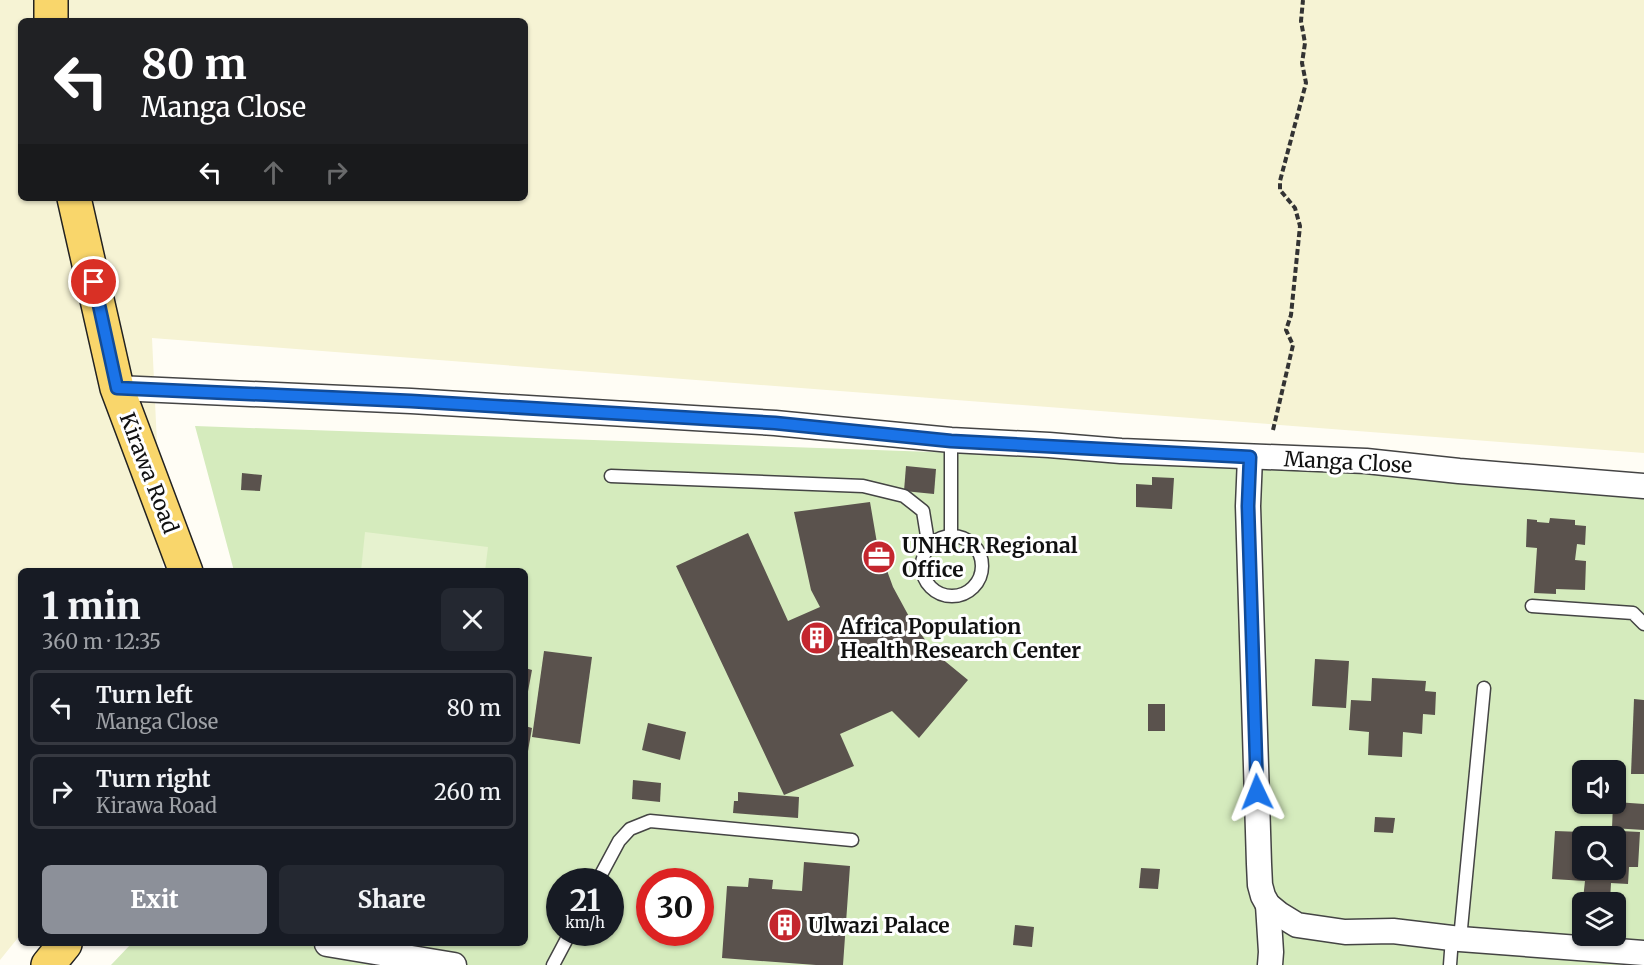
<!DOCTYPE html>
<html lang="en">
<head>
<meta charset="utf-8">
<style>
	:root { --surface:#171b24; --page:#242831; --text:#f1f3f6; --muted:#9ea1a6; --line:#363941; --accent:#8c9099 }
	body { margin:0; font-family:Merriweather,serif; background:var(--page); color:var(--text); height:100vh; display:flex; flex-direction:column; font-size:22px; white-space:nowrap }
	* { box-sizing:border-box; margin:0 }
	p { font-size:20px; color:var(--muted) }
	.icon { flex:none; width:33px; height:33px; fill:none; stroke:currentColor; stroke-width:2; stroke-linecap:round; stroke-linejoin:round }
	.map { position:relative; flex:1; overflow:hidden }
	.side { position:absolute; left:18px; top:568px; width:510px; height:378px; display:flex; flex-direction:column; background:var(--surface); border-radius:9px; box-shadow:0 2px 4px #0004 }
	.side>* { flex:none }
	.hud { position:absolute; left:18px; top:18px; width:510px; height:183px; border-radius:9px; box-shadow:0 2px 4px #0004; background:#202124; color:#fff; overflow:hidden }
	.buttons { position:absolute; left:1572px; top:760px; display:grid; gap:12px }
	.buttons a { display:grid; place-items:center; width:54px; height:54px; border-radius:9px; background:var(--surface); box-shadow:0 2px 4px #0004; font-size:30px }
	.speed { position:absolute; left:546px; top:868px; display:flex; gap:12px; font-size:30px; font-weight:700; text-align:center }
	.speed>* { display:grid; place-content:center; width:78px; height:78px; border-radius:50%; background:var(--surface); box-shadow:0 2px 4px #0004; line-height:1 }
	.speed small { font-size:15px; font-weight:400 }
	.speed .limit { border:9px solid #d22; background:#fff; color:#111 }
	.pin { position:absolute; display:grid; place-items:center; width:51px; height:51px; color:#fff; margin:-26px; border:3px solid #fff; border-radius:50%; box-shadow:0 2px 6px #0007 }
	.me { position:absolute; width:66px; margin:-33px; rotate:358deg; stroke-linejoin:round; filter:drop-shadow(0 0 4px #0008) }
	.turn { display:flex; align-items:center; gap:21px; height:126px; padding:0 24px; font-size:27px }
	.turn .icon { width:78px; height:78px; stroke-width:2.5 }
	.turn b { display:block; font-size:42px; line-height:51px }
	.lanes { display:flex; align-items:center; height:57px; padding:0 24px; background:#0003; justify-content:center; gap:30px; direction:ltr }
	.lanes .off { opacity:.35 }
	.round { display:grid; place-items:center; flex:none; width:63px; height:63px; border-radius:9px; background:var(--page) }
	.head { display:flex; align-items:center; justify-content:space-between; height:102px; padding:0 24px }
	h1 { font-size:36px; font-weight:800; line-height:45px }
	.action { display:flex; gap:12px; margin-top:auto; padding:12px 24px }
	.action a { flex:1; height:69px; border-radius:9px; background:var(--accent); color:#fff; font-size:24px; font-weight:800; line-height:69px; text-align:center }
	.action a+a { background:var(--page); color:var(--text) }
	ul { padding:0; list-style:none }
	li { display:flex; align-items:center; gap:18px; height:75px; margin:0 12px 9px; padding:0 12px; border:3px solid var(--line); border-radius:9px }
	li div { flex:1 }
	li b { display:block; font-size:22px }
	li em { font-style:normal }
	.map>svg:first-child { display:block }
	.farmland { fill:#f6f3d4; fill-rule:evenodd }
	.green { fill:#d5ebbd; fill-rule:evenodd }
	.pitch { fill:#e6f2cf }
	.building { fill:#5a524d; fill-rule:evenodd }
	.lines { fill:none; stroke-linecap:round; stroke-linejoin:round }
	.lane-casing { stroke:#444; stroke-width:15 }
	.street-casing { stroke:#444; stroke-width:27 }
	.primary-casing { stroke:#222; stroke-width:36 }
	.path { stroke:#333; stroke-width:4; stroke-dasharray:6 3; stroke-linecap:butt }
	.lane { stroke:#fff; stroke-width:12 }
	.street { stroke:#fff; stroke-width:24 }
	.primary { stroke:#f9d66b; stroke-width:33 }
	.route-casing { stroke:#114b97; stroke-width:15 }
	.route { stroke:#1a73e8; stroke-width:10 }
	.labels { text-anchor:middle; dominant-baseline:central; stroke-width:6; stroke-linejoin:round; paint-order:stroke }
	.street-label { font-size:21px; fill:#111; stroke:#fff }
	.poi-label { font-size:21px; font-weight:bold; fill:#111; stroke:#fff; text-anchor:start }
</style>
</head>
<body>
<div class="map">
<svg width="1644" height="965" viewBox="0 0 1644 965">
	<rect width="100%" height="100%" fill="#fffdf5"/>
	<path class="farmland" d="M0 0H1644V453L152 338 163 571 21 572V934L0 960ZM21 21H525V198H21Z"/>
	<path class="green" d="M195 426 1644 477V965H111L131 944H525V572L234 571ZM1582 771H1616V804H1582ZM1582 837H1616V870H1582ZM560 882H610V933H560ZM650 882H700V933H650ZM1582 903H1616V936H1582Z"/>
	<path class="pitch" d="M365 532 488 547 485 571H361Z"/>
	<g class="building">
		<path d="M906 466 936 469 934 494 904 491Z"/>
		<path d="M242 473 262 475 260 491 241 490Z"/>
		<path d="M1152 477 1174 478 1172 509 1136 507V484L1152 485Z"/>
		<path d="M870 502 877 543 893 587 912 622 935 653 968 680 919 738 892 711 840 734 854 766 784 795 676 566 748 533 788 621 820 607 811 590 794 512Z"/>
		<path d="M1550 518 1575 520V525L1586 526 1585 545 1577 544 1575 560 1586 561 1585 590 1556 589V594L1534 593 1537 548 1526 547 1527 519 1537 520V522L1549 523Z"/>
		<path d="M544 651 592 657 580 744 532 737Z"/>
		<path d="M1315 659 1349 661 1346 708 1312 706Z"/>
		<path d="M525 668 532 670 526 702H525Z"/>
		<path d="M1372 678 1426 681 1425 691 1436 692 1435 715 1423 714 1422 734 1403 732 1402 757 1368 755 1369 732 1349 730 1351 700 1371 701Z"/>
		<path d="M1634 699 1644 700V774H1631Z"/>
		<rect x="1148" y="704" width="17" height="27"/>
		<path d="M648 723 686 732 680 760 642 750Z"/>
		<path d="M525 726 532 728 528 751H525Z"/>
		<path d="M633 780 661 783 660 802 632 799Z"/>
		<path d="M738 792 799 797 798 818 733 813 734 801H738Z"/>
		<path d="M1616 802 1644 804V830L1612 828 1613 804H1616Z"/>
		<path d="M1375 817 1395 818 1393 833 1374 832Z"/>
		<path d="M1582 829 1640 832 1638 867H1629L1628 884 1611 883 1610 901 1583 899 1585 881 1552 879 1555 831 1582 832ZM1582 837H1616V870H1582Z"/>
		<path d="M804 862 850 866 843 965H816L722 958 727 886 748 887 749 878 773 880 772 889 802 891Z"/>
		<path d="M1141 868 1160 869 1158 889 1139 888Z"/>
		<path d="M1015 925 1034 927 1032 947 1013 945Z"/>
	</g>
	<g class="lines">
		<g class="lane-casing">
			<g id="lane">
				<path d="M611 476 863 486 904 496 923 511 929 548"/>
				<path d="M951 535V440"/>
				<circle cx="952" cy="566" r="30"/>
				<path d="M1532 606 1633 613 1644 624"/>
				<path d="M597 882 619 841 630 829 650 821 852 840"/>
				<path d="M1460 939 1484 688"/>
				<path d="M553 965 570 933"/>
				<path d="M1450 965 1452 938"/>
			</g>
		</g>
		<g class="street-casing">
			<g id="street">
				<path d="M117 388 411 401 775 423 951 440 1049 445 1121 451 1366 461 1459 471 1644 486"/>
				<path d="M1250 457 1248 506 1259 864 1260 885 1263 896 1268 905 1279 914 1297 925 1345 932 1393 931 1460 939 1644 953"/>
				<path d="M1268 905 1271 952 1270 965"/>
				<path d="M327 944 454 965"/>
			</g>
		</g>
		<g class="primary-casing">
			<g id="primary">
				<path d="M51 21V0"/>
				<path d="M74 198 117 388 186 572"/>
				<path d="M48 965 65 944"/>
			</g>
		</g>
		<path class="path" d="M1273 430 1293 345 1286 330 1291 315 1300 226 1295 208 1280 190V181L1306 83 1302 63 1305 43 1301 21 1303 0"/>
		<use href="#lane" class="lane"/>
		<use href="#street" class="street"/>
		<use href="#primary" class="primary"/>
	</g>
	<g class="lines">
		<g class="route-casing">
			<path id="route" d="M94 282 117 388 411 401 775 423 951 441 1250 457 1248 506 1257 792"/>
		</g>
		<use href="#route" class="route"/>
	</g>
	<defs>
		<g id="office-disc" transform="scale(1.725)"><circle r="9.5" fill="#c4262e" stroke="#fff"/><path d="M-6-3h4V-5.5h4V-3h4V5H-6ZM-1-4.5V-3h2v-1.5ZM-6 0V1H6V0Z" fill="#fff"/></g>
		<g id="building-disc" transform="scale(1.725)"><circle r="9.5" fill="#c4262e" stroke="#fff"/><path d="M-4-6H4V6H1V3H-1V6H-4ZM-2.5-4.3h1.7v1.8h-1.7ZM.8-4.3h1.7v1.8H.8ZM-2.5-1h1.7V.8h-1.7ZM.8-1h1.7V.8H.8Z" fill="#fff"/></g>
	</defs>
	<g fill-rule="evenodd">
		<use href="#office-disc" x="879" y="557"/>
		<use href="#building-disc" x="817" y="638"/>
		<use href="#building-disc" x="785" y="925"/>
	</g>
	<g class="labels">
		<g class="street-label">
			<text transform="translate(1348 462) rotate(3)">Manga Close</text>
			<text transform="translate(149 473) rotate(69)">Kirawa Road</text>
		</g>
		<g class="poi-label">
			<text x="902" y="545">UNHCR Regional<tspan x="902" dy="24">Office</tspan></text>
			<text x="840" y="626">Africa Population<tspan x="840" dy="24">Health Research Center</tspan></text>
			<text x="808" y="925">Ulwazi Palace</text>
		</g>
	</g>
</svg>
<div class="buttons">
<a><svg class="icon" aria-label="sound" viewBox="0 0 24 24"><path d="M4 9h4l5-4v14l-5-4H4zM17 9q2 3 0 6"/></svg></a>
<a><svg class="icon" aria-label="search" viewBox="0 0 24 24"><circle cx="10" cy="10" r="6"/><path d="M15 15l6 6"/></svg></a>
<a><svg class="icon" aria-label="layers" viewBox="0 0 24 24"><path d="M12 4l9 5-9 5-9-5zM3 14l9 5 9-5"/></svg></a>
</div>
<div class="speed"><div>21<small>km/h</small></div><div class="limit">30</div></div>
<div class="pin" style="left:94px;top:282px;background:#d93025"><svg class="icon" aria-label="arrive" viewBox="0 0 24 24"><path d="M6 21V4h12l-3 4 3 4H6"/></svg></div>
<svg class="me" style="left:1257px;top:792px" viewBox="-20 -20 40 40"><path d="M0-17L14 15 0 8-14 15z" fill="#1a73e8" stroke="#fff" stroke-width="4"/></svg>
<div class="hud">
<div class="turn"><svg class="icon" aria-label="left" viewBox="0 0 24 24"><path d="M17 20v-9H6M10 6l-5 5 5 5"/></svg><div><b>80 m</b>Manga Close</div></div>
<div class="lanes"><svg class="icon" aria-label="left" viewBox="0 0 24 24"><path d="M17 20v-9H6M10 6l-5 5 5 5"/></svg><svg class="icon off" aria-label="ahead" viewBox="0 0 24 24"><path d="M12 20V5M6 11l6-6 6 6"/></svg><svg class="icon off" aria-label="right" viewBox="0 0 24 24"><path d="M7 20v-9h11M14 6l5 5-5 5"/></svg></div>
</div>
<section class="side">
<div class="head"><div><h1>1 min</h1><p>360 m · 12:35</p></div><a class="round"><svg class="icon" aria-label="close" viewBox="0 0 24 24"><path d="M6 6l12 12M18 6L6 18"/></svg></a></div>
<ul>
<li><svg class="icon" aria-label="left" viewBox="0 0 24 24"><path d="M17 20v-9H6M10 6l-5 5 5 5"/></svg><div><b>Turn left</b><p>Manga Close</p></div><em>80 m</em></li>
<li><svg class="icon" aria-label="right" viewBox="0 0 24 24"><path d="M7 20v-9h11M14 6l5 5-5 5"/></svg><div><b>Turn right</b><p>Kirawa Road</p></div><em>260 m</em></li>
</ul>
<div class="action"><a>Exit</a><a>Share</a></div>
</section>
</div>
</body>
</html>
